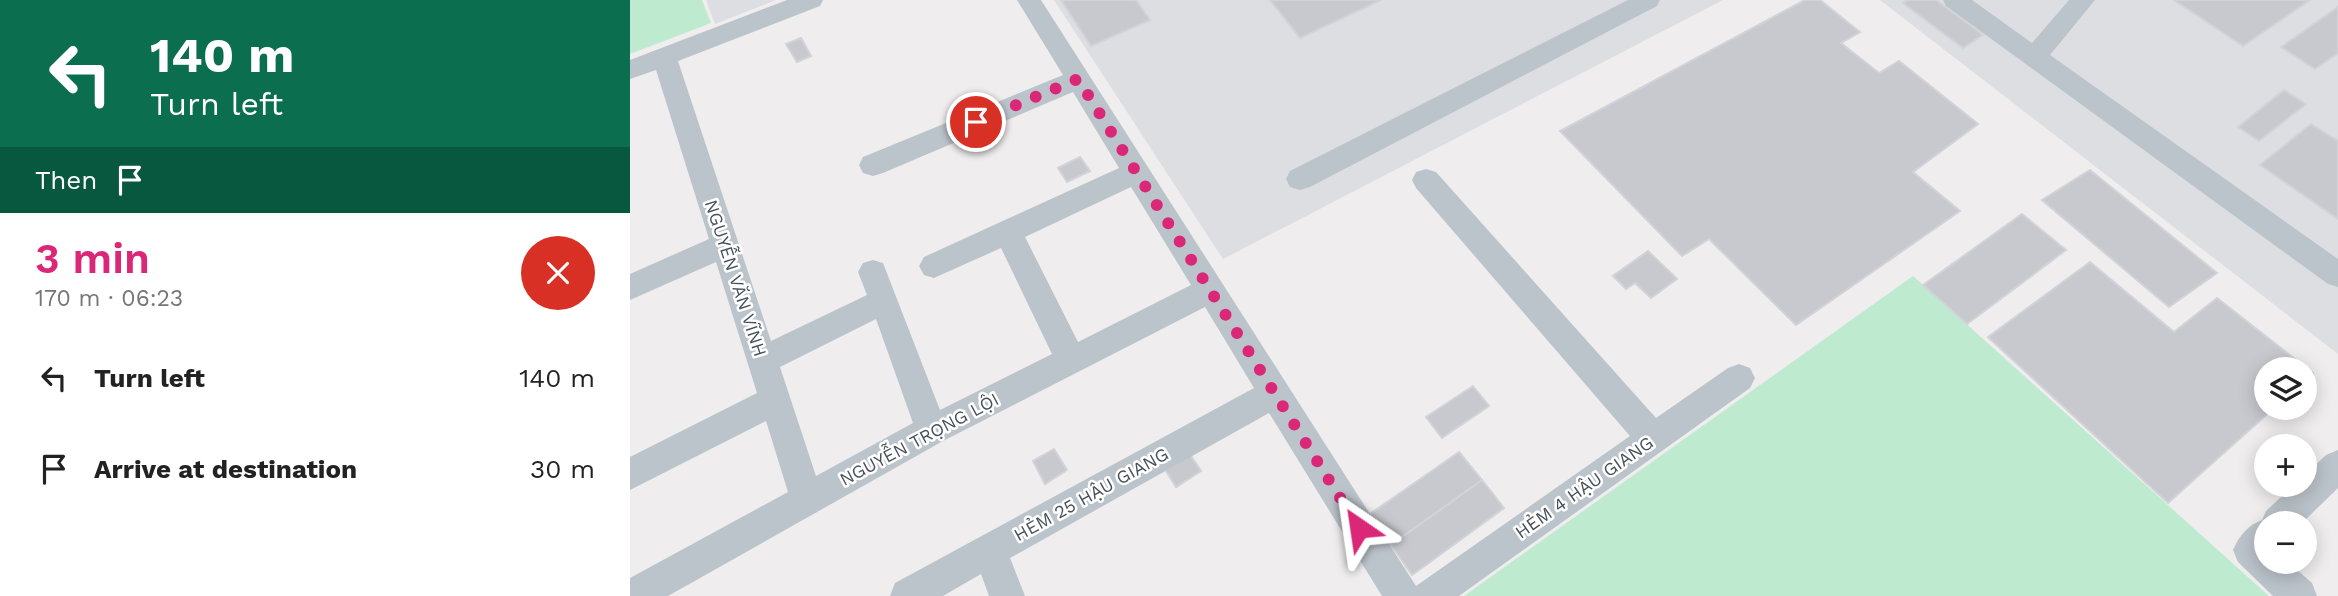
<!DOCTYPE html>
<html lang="en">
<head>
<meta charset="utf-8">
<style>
	:root { --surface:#fff; --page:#f6f6f6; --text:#222; --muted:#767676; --accent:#db2777 }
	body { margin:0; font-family:"Work Sans",sans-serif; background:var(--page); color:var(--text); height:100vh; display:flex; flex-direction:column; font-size:26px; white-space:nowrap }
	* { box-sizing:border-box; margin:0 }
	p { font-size:23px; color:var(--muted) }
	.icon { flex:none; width:38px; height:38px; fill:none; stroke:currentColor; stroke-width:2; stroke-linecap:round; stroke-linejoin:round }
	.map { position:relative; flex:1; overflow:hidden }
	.sheet { display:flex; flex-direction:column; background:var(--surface); width:630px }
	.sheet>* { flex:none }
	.top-card { background:#0b6e4f; color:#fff; overflow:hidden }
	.fabs { position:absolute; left:1624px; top:357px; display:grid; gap:14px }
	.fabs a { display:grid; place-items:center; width:63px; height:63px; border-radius:50%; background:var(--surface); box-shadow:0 4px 18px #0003; font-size:35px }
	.pin { position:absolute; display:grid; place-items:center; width:60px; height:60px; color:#fff; margin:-30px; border:4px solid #fff; border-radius:50%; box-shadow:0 2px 7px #0007 }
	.me { position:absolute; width:77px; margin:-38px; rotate:328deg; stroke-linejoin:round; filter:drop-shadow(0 0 5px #0008) }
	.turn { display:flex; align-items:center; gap:24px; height:147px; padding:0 35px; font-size:32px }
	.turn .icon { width:91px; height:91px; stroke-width:2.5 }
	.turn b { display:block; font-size:49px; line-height:60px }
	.then { display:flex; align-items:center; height:66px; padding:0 35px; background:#0003; gap:14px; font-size:26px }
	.round { display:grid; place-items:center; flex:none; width:74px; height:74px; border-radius:37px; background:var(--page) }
	.overview { display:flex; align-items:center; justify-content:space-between; height:119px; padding:0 35px }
	h1 { font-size:42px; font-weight:600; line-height:52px; color:var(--accent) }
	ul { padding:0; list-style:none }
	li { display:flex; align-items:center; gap:21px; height:91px; padding:0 35px }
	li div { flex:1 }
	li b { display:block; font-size:26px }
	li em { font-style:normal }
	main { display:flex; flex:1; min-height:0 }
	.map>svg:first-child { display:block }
	.airport { fill:#dcdee1 }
	.green { fill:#beead0 }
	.building { fill:#c7c9cf; stroke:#d1d3d8; stroke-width:2 }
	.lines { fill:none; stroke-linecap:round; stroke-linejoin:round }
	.minor { fill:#bcc4cb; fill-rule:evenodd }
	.route { stroke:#db2777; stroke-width:12; stroke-dasharray:0 21.6 }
	.labels { text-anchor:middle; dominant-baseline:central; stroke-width:5; stroke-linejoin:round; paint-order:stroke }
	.street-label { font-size:18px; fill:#475059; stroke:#fff }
</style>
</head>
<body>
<main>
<section class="sheet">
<div class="top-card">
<div class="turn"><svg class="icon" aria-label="left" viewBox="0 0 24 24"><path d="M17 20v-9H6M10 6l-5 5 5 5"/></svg><div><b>140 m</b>Turn left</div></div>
<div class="then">Then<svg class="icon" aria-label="arrive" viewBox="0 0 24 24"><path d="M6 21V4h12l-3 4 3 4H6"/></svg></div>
</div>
<div class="overview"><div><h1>3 min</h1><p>170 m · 06:23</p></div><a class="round" style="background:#d93025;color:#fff"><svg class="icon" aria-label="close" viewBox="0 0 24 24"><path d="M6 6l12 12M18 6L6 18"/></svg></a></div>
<ul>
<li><svg class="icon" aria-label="left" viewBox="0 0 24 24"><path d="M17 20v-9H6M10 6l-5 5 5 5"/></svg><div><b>Turn left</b></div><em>140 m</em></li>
<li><svg class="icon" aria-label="arrive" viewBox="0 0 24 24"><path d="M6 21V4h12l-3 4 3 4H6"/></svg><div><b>Arrive at destination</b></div><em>30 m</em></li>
</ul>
</section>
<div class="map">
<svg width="1708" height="596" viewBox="0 0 1708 596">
	<rect width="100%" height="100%" fill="#efeded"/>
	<g class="airport">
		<path d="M76 0H146L85 24Z"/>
		<path d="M424 0H1093L593 259Z"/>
		<path d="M1250 0H1708V354Z"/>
	</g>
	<g class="green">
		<path d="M0 0H72L81 23 0 54Z"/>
		<path d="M1283 276 1639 596H834Z"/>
	</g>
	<g class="building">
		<path d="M431 0H506L520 20 461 46Z"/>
		<path d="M640 0H751L670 38Z"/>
		<path d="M1175 0H1190L1230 32 1211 43 1249 73 1269 61 1348 124 1283 172 1330 211 1166 325 1079 239 1052 256 930 131Z"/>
		<path d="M1278 0H1306L1353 35 1333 48 1273 3Z"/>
		<path d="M1544 0H1680L1613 46Z"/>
		<path d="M1708 7V53L1685 69 1651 47Z"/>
		<path d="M171 38 181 56 167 62 156 44Z"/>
		<path d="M1654 90 1676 104 1629 141 1608 127Z"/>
		<path d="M1681 124 1708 141V219L1630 165Z"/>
		<path d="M450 157 460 171 437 182 428 168Z"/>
		<path d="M1460 170 1587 273 1539 307 1412 200Z"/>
		<path d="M1392 214 1436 250 1337 324 1293 285Z"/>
		<path d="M1018 251 1047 279 1021 298 1005 283 996 289 983 276Z"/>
		<path d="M1460 262 1544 332 1587 298 1683 373 1675 381V369H1636V408H1644L1538 503 1358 337Z"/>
		<path d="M843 386 859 406 812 438 796 417Z"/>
		<path d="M424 449 437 470 415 484 403 461Z"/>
		<path d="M557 450 571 471 546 487 533 466Z"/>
		<path d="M829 452 852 480 761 545 740 514Z"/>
		<path d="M852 480 874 508 782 575 761 545Z"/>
	</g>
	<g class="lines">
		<g class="minor">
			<path d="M157 0H193L190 6 48 61 141 341 237 295 228 272 233 263 243 260 253 263 310 410 422 354 371 248 304 278 294 275 289 266 294 257 489 168 443 92 253 173 243 176 233 173 229 165 233 157 433 75 387 0H411L786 586 1000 436 786 188 782 180 786 172 796 169 806 172 1026 418 1098 368 1109 364 1120 368 1125 378 1120 388 829 596H752L639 413 380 558 395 596H359L351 574 313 596H260L265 583 624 388 575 307 313 441 38 596H0V578L158 492 136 421 0 490V457L127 393 86 262 0 300V274L79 239 26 70 0 79V60ZM501 187 561 285 448 342 395 237ZM246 319 283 423 186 476 150 367Z"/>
			<path d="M998 0H1030L1027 6 680 187 670 190 660 187 656 179 660 171Z"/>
			<path d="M1313 0H1342L1402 43 1439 0H1465L1420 55 1708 259V287L1698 284 1316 6Z"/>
			<path d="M1708 450V488L1672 523H1636V562H1658L1682 583 1687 596H1643L1608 562 1603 550C1609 536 1618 525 1632 520L1636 511 1664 485H1675V475L1696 455Z"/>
		</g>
	</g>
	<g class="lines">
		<path class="route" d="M346 122 448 79 729 528"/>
	</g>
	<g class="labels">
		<g class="street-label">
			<text transform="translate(106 278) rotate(72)">NGUYỄN VĂN VĨNH</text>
			<text transform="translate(289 439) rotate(-28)">NGUYỄN TRỌNG LỘI</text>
			<text transform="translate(954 487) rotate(-35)">HẺM 4 HẬU GIANG</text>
			<text transform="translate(461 494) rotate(-29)">HẺM 25 HẬU GIANG</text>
		</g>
	</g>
</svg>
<div class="fabs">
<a><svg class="icon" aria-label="layers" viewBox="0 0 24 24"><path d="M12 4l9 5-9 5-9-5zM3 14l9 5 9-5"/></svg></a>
<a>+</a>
<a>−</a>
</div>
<div class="pin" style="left:346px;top:122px;background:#d93025"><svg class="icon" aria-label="arrive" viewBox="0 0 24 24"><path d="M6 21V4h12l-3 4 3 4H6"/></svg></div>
<svg class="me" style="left:729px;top:528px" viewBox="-20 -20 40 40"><path d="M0-17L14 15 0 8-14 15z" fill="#db2777" stroke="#fff" stroke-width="4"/></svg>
</div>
</main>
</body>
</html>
